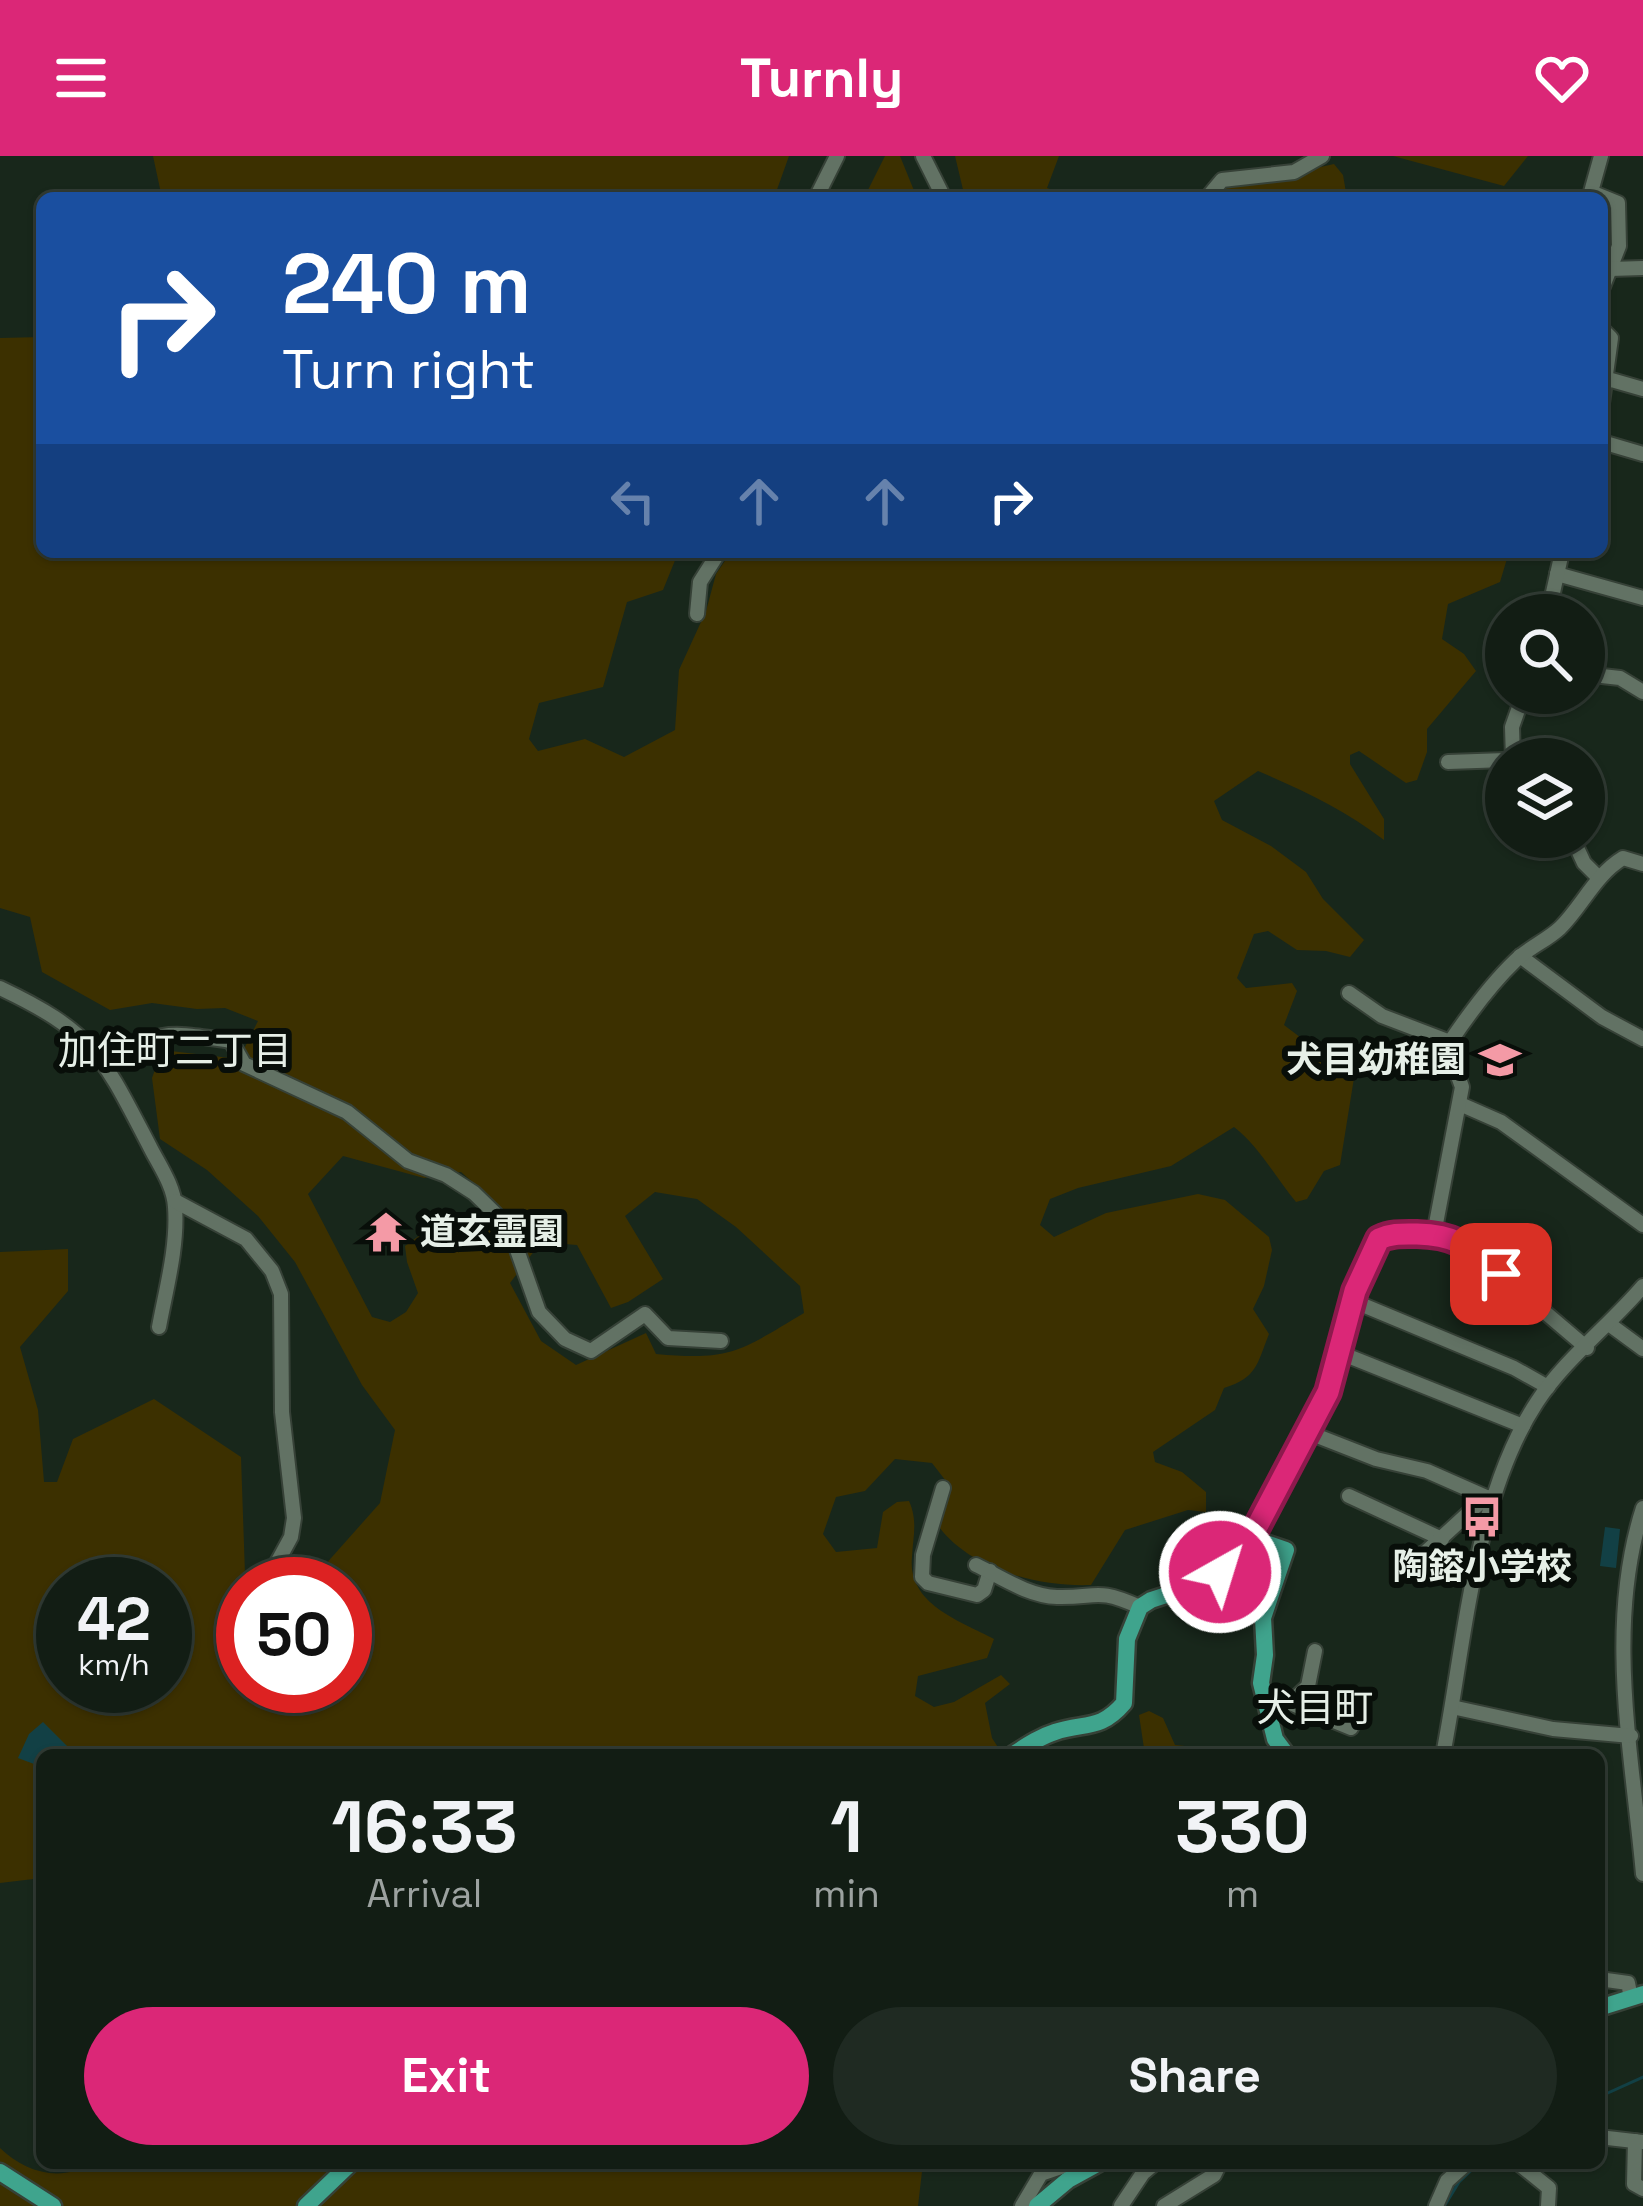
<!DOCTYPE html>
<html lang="en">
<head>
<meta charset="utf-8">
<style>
	:root { --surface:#121d14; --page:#1f2a22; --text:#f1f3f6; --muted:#9ca2a0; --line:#313b34; --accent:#db2777 }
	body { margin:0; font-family:"Space Grotesk","Noto Sans JP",sans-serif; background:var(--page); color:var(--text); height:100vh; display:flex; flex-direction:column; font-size:45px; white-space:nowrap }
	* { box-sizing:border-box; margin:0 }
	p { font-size:39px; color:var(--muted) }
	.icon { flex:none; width:66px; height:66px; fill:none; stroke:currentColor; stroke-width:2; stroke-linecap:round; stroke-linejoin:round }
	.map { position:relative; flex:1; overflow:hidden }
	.sheet { position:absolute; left:36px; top:1593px; width:1569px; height:420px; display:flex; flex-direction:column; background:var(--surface); border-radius:18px; box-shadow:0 3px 9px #0004,0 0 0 3px var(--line) }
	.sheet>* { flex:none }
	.guide { position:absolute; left:36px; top:36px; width:1572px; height:366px; border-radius:18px; box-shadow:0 3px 9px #0004,0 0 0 3px var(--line); background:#1a4fa0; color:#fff; overflow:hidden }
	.tools { position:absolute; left:1485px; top:438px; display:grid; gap:24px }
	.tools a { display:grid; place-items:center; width:120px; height:120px; border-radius:50%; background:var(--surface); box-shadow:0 3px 9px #0004,0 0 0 3px var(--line); font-size:60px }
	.speed { position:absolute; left:36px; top:1401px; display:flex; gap:24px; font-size:60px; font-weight:700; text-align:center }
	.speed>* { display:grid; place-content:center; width:156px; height:156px; border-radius:50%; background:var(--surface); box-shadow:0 3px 9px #0004,0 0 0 3px var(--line); line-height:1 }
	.speed small { font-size:30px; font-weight:400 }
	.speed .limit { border:18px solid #d22; background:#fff; color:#111 }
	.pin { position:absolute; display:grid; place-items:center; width:102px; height:102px; color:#fff; margin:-51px; border-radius:24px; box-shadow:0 6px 18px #0006 }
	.me { position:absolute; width:132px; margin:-66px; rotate:39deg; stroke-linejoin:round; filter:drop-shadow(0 0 9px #0008) }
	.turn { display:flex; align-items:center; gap:42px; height:252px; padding:0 48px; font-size:54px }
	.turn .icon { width:156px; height:156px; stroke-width:2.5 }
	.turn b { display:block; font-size:84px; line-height:102px }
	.lanes { display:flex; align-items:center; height:114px; padding:0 48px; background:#0003; justify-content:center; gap:60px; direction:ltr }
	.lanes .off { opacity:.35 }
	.eta { display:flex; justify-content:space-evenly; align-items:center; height:204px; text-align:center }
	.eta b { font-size:72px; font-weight:600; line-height:84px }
	.action { display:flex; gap:24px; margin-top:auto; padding:24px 48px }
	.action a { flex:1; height:138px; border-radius:72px; background:var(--accent); color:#fff; font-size:48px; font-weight:600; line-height:138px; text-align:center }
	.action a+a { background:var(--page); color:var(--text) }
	header { display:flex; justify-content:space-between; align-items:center; height:156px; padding:0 48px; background:var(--accent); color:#fff; font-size:54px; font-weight:600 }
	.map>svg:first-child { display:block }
	.green { fill:#3c3000; fill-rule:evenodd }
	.water { fill:#124045 }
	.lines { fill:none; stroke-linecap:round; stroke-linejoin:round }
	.stream { stroke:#124045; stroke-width:3 }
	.minor-casing { stroke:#364137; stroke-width:18 }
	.major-casing { stroke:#364137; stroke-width:21 }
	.minor { stroke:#627264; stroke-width:14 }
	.major { stroke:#3fa48d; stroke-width:16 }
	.route-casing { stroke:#8e194d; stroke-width:30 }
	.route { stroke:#db2777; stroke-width:21 }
	.labels { text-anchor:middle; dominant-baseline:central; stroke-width:12; stroke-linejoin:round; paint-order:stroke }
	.poi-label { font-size:36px; font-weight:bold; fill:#e6efe7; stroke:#080e09; text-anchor:end }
	.neighbourhood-label { font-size:39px; fill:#e6efe7; stroke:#080e09 }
</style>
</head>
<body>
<header><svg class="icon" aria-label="menu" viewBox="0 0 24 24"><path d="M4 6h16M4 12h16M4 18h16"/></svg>Turnly<svg class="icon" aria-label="heart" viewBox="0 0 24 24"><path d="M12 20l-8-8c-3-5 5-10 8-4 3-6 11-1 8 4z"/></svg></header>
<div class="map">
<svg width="1643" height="2050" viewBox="0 0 1643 2050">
	<rect width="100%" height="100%" fill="#18271b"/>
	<g class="green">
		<path d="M153 0H789L774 42H162Z"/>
		<path d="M885 0H900L917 42H864Z"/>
		<path d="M955 0H1059L1047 32 1075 42H965Z"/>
		<path d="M1393 0H1528L1504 30Z"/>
		<path d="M1334 8 1343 19 1347 42H1219L1226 32Z"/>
		<path d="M42 181V396H661L676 402 663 434 627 446 603 531 539 547 529 583 538 595 585 583 624 601 675 574 679 514 706 455 716 418 731 396H1509L1500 426 1448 448 1442 483 1464 498 1476 515 1427 573V596L1417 624 1406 627 1359 595 1350 599V608L1384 663V684C1345 654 1303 634 1258 615L1214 645 1222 664 1271 690 1306 716 1323 743 1364 784 1350 801 1326 795 1297 794 1268 775 1254 778 1237 822 1246 832 1292 827 1297 835 1284 869 1354 922 1340 1009 1324 1015 1307 1043 1296 1046C1276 1022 1258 989 1234 971L1171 1010 1078 1032 1050 1043 1040 1069 1054 1081 1106 1057 1198 1038 1225 1044 1269 1081 1272 1094 1264 1130 1253 1153 1269 1178C1257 1208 1257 1222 1224 1232L1215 1254 1153 1296 1155 1306 1182 1316 1206 1336V1356L1188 1354 1125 1374 1091 1429C1038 1431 972 1414 939 1371L949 1329 932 1307 895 1303 865 1335 836 1341 823 1378 836 1396 877 1392 883 1356 897 1346 909 1345C918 1365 913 1380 912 1401 907 1448 960 1465 994 1483L987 1502 918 1520 915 1540 934 1551 954 1546 1001 1519 1010 1528 985 1547 992 1582 1003 1599H42V1722L0 1727V1096L68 1093V1135L20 1191 38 1254 44 1326H57L73 1283 154 1243 241 1301 245 1418 291 1428H243V1530H345V1428H308L380 1347 395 1274 362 1229 295 1106 258 1060 207 1014 160 983 152 922 162 894 239 903 258 865 225 852 197 853 152 847 110 854 42 816 30 761 0 752V182ZM343 1000 424 1022 461 1016 494 1045 480 1066 446 1060 405 1090 407 1106 418 1137 406 1156 390 1166 372 1161 308 1038ZM655 1036 697 1043 736 1071 800 1130 804 1157C740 1195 732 1205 656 1198L646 1177 576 1209 541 1185 510 1127 541 1086 577 1089 611 1152 628 1146 663 1123 625 1060ZM63 1428H165V1530H63Z"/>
		<path d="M1149 1555 1163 1562 1175 1589 1195 1591 1198 1599H1145L1139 1559Z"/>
		<path d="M0 1992C25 2016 60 2027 92 2007H923L918 2050H0Z"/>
	</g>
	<g class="water">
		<path d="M1605 1371 1620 1373 1616 1412 1600 1410Z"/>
		<path d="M43 1566 71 1594 66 1599H42V1611L18 1602 29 1578Z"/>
	</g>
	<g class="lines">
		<g class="stream">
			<path d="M1599 1941 1643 1921"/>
			<path d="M1445 2049 1459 2026 1479 2007"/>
		</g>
		<g class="minor-casing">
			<g id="minor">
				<path d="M923 0 944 42"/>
				<path d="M1601 0 1591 36 1618 47 1619 90 1602 133"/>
				<path d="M816 42 837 0"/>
				<path d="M1207 42 1222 24 1294 16 1322 0"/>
				<path d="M1610 113 1643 112"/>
				<path d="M1602 173 1611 182 1602 247"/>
				<path d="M1608 223 1643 233"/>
				<path d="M1602 286 1643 298"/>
				<path d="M1557 418 1643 442"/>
				<path d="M697 458 700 426 719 396"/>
				<path d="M1548 459 1562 396"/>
				<path d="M1584 518 1620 522 1643 536"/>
				<path d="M1513 603 1512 571 1524 537"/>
				<path d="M1448 606 1506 604"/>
				<path d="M1572 681 1584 707 1599 722"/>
				<path d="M1520 800 1602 861 1643 883"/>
				<path d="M0 832C95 877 103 901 150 991 159 1009 174 1030 175 1051 178 1090 166 1133 159 1171"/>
				<path d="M1349 837 1382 860 1450 886"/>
				<path d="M106 907C162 872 167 876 231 885L244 908 347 956 408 1005 446 1019 474 1037 509 1071 539 1156 565 1183 591 1195 645 1158 668 1182 721 1185"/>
				<path d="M1460 948 1501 966 1643 1069"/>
				<path d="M175 1045 246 1083 272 1115 281 1138 282 1256 294 1362 291 1381 266 1427"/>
				<path d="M1434 1078 1462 931 1449 895 1450 886C1469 858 1490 829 1515 805 1528 792 1546 785 1560 772 1583 749 1595 719 1623 702L1643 708"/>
				<path d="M1353 1145 1514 1212 1548 1231"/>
				<path d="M1609 1168 1643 1193"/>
				<path d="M1338 1196 1523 1270"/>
				<path d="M1307 1276 1376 1303 1427 1315 1486 1341"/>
				<path d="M943 1332 923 1399 922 1421 928 1427 977 1439 984 1434 990 1415"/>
				<path d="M1349 1340 1442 1383"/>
				<path d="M1643 1352C1605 1470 1632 1596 1643 1718"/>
				<path d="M1251 1382 1328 1236 1355 1135 1379 1083C1402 1072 1435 1078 1459 1083L1587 1192"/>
				<path d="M976 1409C1001 1421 1028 1440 1057 1441 1099 1442 1095 1431 1140 1451"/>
				<path d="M1402 1409 1427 1395 1486 1341 1492 1342"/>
				<path d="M1266 1544 1290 1547 1351 1572"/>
				<path d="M1290 1547 1308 1530 1315 1495"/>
				<path d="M1452 1551 1553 1573 1631 1580"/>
				<path d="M1443 1599C1465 1486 1474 1342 1537 1246 1565 1203 1610 1169 1643 1130"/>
				<path d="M1599 1823 1628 1827 1631 1842"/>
				<path d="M1599 1981 1643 1986"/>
				<path d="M1635 1985 1634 2028 1643 2033"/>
				<path d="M1518 2007 1549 2032 1548 2050"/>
				<path d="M1022 2050 1041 2018 1073 2007"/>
				<path d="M1121 2050 1143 2017 1155 2007"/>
				<path d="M1164 2050 1214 2019 1220 2007"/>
				<path d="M1436 2050 1447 2025 1467 2007"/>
			</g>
		</g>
		<g class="major-casing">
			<g id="major">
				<path d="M1012 1599C1026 1590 1039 1581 1055 1576 1085 1566 1100 1575 1124 1547L1127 1483 1140 1451 1151 1444 1212 1424 1251 1382 1286 1394 1263 1462 1265 1499 1261 1527 1275 1583 1287 1599"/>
				<path d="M1599 1852 1643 1838"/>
				<path d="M0 2016 53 2050"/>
				<path d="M306 2050 351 2007"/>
				<path d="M1037 2050 1068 2024 1099 2007"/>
			</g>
		</g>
		<use href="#minor" class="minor"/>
		<use href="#major" class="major"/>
	</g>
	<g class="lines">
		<g class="route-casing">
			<path id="route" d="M1220 1416 1251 1382 1328 1236 1355 1135 1379 1083C1392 1077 1403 1078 1417 1078 1459 1079 1470 1092 1501 1118"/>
		</g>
		<use href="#route" class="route"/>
	</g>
	<defs>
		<g id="school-bare" transform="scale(3.24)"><path d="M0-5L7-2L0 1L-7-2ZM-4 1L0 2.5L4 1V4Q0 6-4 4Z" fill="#f49aa6" stroke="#080e09" stroke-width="2.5" paint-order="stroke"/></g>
		<g id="temple-bare" transform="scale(3.24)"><path d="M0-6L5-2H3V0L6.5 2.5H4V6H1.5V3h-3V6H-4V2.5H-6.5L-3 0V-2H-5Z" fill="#f49aa6" stroke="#080e09" stroke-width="2.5" paint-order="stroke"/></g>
		<g id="bus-bare" transform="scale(3.24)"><path d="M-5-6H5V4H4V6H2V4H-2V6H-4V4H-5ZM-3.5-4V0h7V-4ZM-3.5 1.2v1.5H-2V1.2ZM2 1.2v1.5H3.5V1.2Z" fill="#f49aa6" stroke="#080e09" stroke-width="2.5" paint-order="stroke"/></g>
	</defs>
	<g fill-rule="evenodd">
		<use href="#school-bare" x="1500" y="904"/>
		<use href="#temple-bare" x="386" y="1076"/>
		<use href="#bus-bare" x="1482" y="1361"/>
	</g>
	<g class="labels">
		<g class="poi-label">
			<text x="1466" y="904">犬目幼稚園</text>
			<text x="420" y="1076" text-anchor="start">道玄霊園</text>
			<text x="1482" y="1411" text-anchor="middle">陶鎔小学校</text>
		</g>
		<g class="neighbourhood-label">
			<text x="175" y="894">加住町二丁目</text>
			<text x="1315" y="1551">犬目町</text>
		</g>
	</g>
</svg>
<div class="tools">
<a><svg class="icon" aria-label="search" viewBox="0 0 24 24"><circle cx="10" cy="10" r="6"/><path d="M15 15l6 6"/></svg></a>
<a><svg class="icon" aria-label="layers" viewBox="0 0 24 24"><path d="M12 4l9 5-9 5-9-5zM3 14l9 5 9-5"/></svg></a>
</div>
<div class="speed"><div>42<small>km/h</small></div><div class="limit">50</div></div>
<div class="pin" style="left:1501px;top:1118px;background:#d93025"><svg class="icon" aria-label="arrive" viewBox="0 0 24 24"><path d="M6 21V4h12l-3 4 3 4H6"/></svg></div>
<svg class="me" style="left:1220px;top:1416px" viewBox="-20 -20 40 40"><circle r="17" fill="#db2777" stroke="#fff" stroke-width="3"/><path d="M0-11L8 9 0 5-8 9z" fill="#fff"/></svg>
<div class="guide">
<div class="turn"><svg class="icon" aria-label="right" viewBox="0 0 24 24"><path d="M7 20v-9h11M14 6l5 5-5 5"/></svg><div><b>240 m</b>Turn right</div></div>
<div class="lanes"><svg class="icon off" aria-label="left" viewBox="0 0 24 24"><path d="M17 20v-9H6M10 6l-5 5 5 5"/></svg><svg class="icon off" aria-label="ahead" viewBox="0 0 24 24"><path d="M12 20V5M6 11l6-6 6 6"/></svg><svg class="icon off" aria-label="ahead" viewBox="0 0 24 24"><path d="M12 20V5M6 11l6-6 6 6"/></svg><svg class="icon" aria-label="right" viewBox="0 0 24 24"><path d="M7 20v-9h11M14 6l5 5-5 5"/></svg></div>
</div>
<section class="sheet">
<div class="eta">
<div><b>16:33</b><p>Arrival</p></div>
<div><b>1</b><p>min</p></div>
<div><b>330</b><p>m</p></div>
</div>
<div class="action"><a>Exit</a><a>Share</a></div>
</section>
</div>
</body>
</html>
